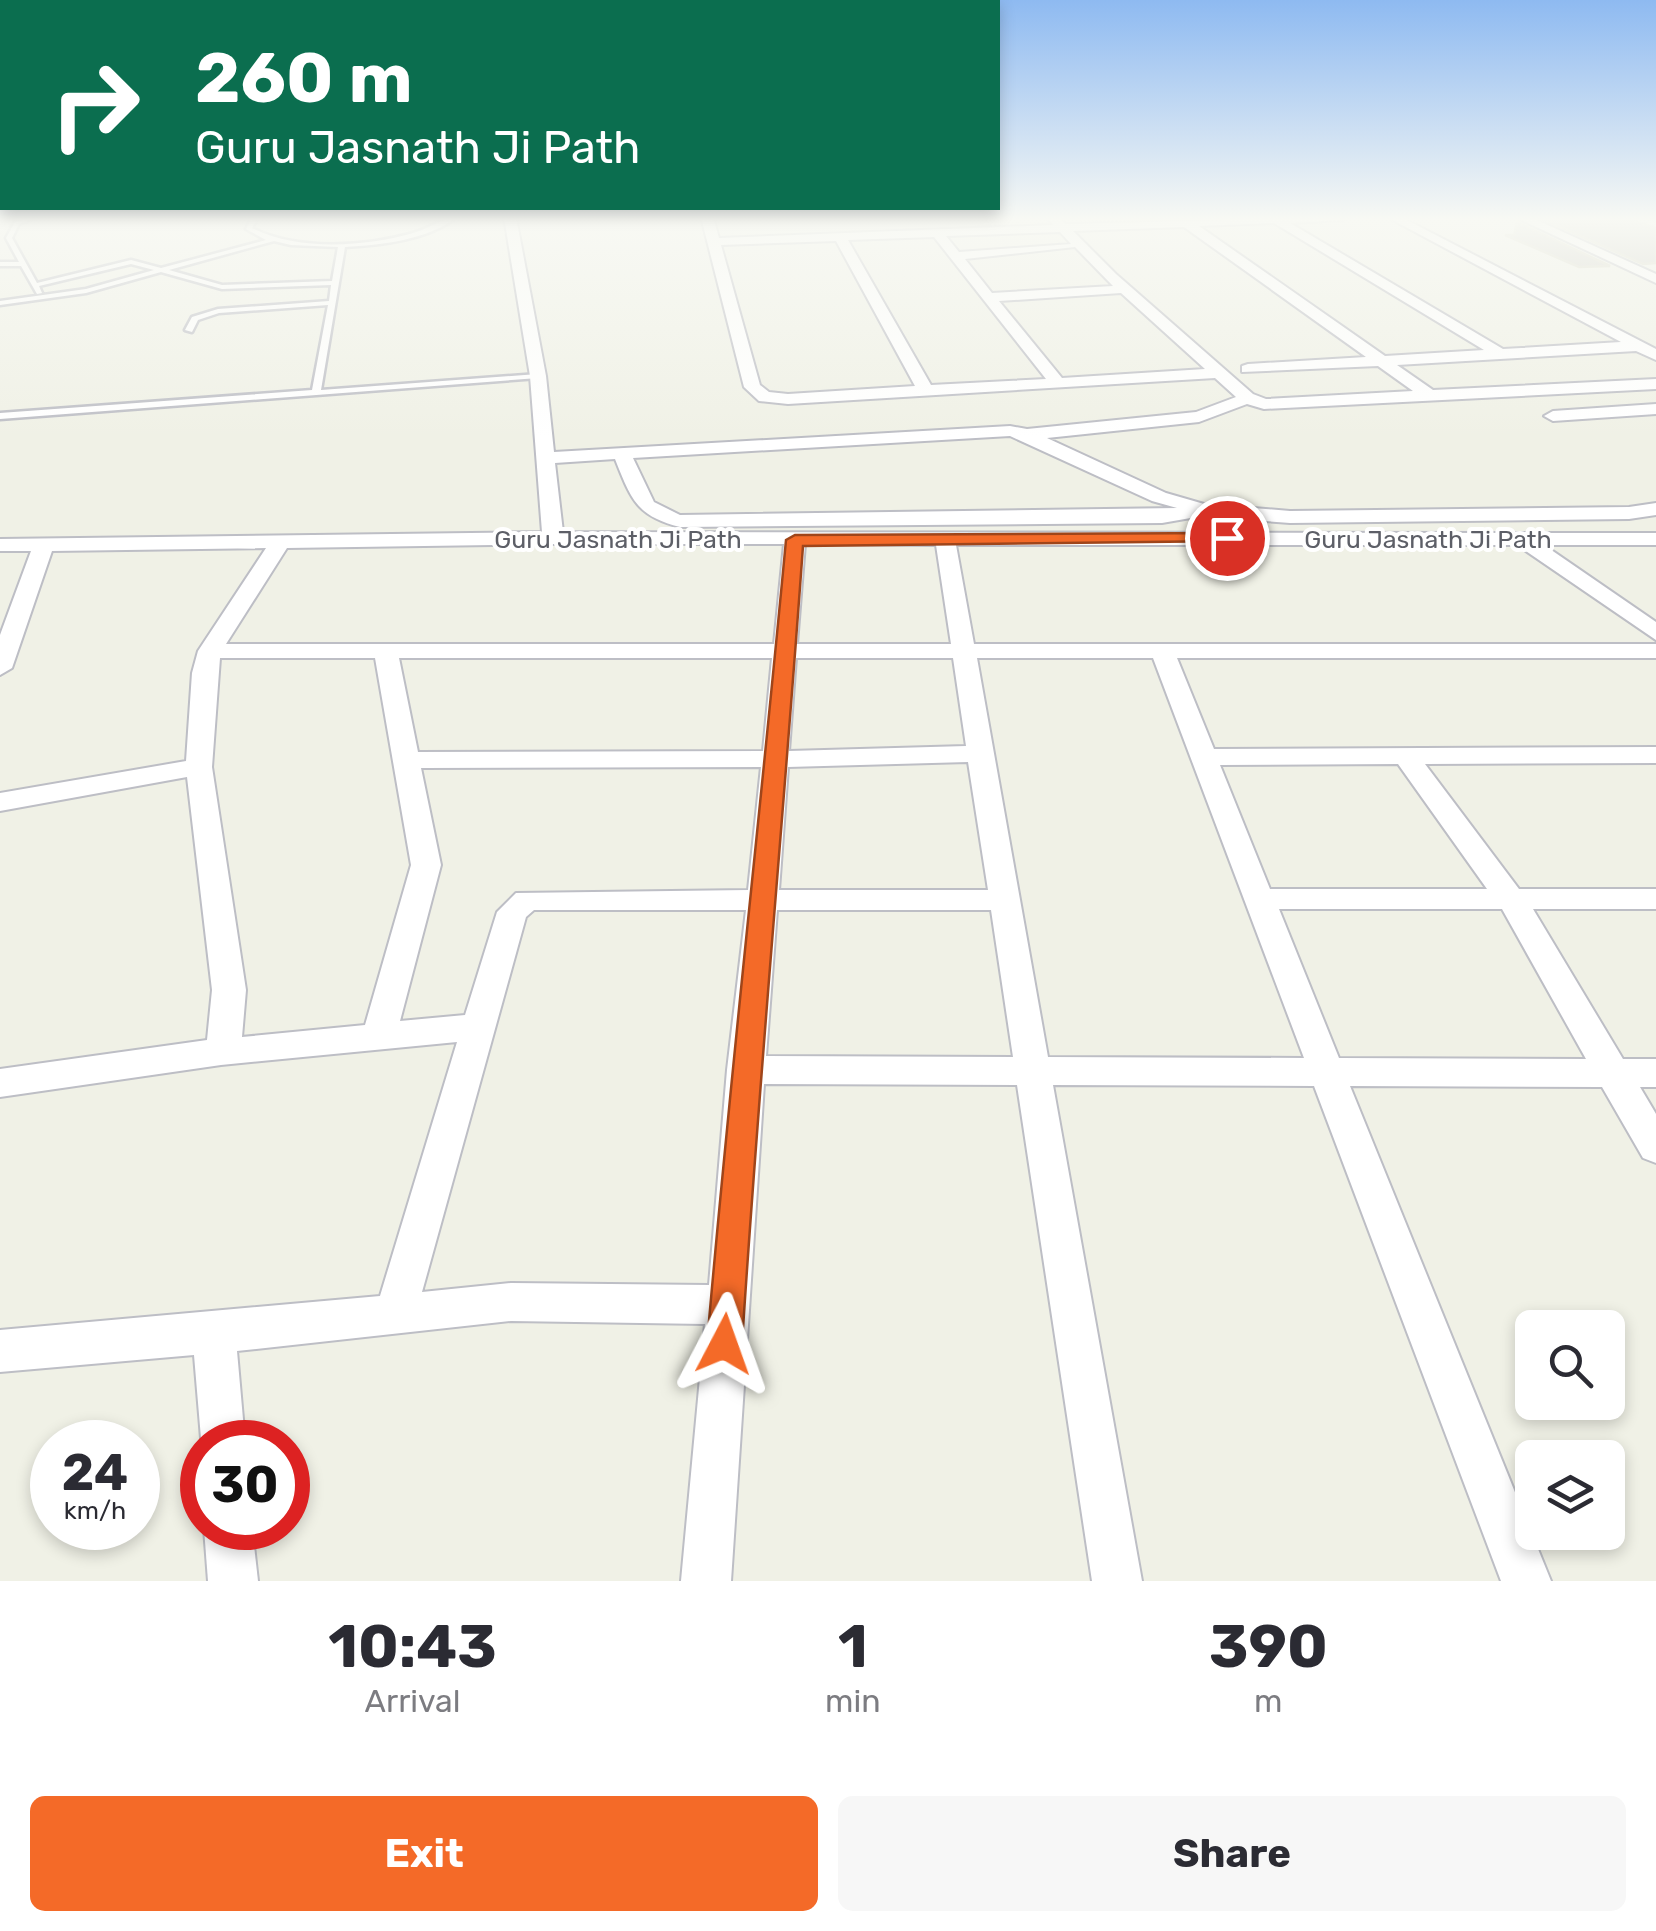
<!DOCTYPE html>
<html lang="en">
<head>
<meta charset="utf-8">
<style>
	:root { --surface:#fff; --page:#f7f7f7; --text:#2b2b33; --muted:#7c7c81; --accent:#f46a28 }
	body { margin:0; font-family:Rubik,sans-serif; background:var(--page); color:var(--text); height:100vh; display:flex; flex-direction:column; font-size:38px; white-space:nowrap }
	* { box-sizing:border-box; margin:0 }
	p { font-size:32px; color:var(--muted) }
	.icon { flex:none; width:55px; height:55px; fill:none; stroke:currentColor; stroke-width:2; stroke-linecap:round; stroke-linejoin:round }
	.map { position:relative; height:1581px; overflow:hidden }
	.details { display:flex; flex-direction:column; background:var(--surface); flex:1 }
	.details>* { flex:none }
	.banner { position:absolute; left:0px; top:0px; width:1000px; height:210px; box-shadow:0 5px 15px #0003; background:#0b6e4f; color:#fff; overflow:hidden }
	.fabs { position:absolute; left:1515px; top:1310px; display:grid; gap:20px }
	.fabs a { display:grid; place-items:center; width:110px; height:110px; border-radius:15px; background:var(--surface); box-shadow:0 5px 15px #0003; font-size:50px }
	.speed { position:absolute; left:30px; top:1420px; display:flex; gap:20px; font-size:50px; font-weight:700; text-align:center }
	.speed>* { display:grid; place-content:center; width:130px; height:130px; border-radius:50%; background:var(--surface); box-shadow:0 5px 15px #0003; line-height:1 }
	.speed small { font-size:25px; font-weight:400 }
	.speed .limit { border:15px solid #d22; background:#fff; color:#111 }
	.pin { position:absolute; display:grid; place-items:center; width:85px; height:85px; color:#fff; margin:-42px; border:5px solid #fff; border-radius:50%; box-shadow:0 2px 10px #0007 }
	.me { position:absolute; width:110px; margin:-55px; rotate:4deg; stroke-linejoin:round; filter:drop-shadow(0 0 8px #0008) }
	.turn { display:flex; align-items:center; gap:35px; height:210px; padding:0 30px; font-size:45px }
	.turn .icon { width:130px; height:130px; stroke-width:2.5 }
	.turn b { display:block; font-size:70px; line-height:85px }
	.eta { display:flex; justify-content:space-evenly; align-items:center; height:170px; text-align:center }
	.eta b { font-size:60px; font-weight:700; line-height:70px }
	.action { display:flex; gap:20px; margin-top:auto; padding:20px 30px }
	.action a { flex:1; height:115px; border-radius:15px; background:var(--accent); color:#fff; font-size:40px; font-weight:700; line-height:115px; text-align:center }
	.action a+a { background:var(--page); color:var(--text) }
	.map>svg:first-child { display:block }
	.building { fill:#cecdc5; stroke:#d6d5c4; stroke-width:2.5 }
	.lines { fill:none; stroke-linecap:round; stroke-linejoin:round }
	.lane-casing { stroke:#bdbec5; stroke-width:5 }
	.street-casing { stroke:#bdbec5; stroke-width:4 }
	.lane { fill:#fff; fill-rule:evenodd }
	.street { fill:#fff; fill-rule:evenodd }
	.route { fill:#f46a28; stroke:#9f451a; stroke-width:2.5 }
	.labels { text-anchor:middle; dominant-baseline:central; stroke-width:8; stroke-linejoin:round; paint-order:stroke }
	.far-street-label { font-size:25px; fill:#5d5f67; stroke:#fff }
</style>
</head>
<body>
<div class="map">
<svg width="1656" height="1581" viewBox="0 0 1656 1581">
	<rect width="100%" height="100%" fill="#f0f1e6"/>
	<g class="building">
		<path d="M1538 217H1624L1656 228V263L1643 264Z"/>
		<path d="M1517 222 1610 266 1579 267 1505 235H1514Z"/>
	</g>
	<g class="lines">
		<g class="lane-casing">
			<path id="lane" d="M30 217H38L19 224 12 238 37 283 131 260 161 268 266 240 246 229 252 217H258L252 228C297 251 365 247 413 233 428 229 442 218 457 217 428 240 381 245 345 247L321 390 538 374 542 376 538 378 0 419V413L312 390 328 305 219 313 198 320 192 332 185 330 192 317 218 309 329 301 331 285 222 289 161 272 86 293 0 305V301L86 289 154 270 131 264 39 286 42 293 37 294 21 266H0V262H19L6 238 15 222ZM274 241 291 245 338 247 332 281 222 285 169 270Z"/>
		</g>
		<g class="street-casing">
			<g id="street">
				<path d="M504 217H516L546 376 554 452 1010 426 1027 429 1196 412 1236 397 1215 378 788 404 759 401 744 387 701 217H713L719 238 1053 225 1046 217H1058L1066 224 1350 217 1344 220 1290 223 1503 349 1621 342 1387 217H1401L1656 349V360L1636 351 1397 365 1433 390 1656 379V389L1264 409 1247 404 1199 422 1047 438 1166 493 1204 504 1290 511 1629 507 1656 503V515L1629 519 1290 523 1202 516 1162 523 680 527C636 516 631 499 615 459L555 463 563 532 1656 533V545H1544L1656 622V640L1517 545H956L974 644H1656V658H1177L1214 749 1656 747V763L1425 764 1519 889H1656V909H1533L1623 1059H1656V1087H1640L1656 1114V1163L1643 1158 1602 1087 1350 1086 1551 1581H1501L1314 1086 1053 1085 1142 1581H1092L1017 1085 764 1084 731 1581H681L705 1324 511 1321 237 1351 245 1442H202V1450L194 1355 0 1372V1330L380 1296 457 1042 221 1065 0 1097V1069L207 1040 212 990 187 777 0 811V793L186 761 192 673 198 651 266 548 52 551 12 668 0 675V635L31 551H0V539L542 532 530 376ZM1274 223 1484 350 1385 356 1199 226ZM1184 227 1366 357 1248 364 1242 366V372L1378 366 1413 391 1266 399 1253 394 1116 274 1073 231ZM1060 232 1071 244 959 252 946 236ZM934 237 1046 379 931 385 848 240ZM836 241 915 386 788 394 769 392 760 385 721 245ZM1075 247 1113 286 992 293 965 259ZM1121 293 1205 369 1062 378 999 301ZM1010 436 1152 501 1177 508 680 515 654 502 633 458ZM553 544H784L774 644H226L287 548ZM805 544 936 545 951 644H797ZM220 658H375L411 865 365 1025 242 1037 246 990 212 767ZM399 658H772L763 751 418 752ZM796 658H953L966 746 789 751ZM977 658H1153L1304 1058 1048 1057ZM968 762 988 890H779L788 767ZM1398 764 1487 889H1270L1220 765ZM761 767 748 890 516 893 497 912 465 1015 400 1021 441 865 421 768ZM1279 909H1502L1586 1059 1339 1058ZM534 910H746L727 1070 709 1285 511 1283 422 1292 526 917ZM777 910H991L1013 1057 766 1056Z"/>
				<path d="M1515 217H1530L1656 274V283Z"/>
				<path d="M1649 217H1656V220L1651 219Z"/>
				<path d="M1656 404V414L1553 421 1544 416 1553 411Z"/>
				<path d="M204 1528H252L258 1581H208Z"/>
			</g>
		</g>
		<use href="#lane" class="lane"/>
		<use href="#street" class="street"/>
	</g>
	<linearGradient id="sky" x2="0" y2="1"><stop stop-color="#8ebaf1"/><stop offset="0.5" stop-color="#f8f9f4"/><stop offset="1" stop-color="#f8f9f4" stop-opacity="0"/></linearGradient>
	<rect width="1656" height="438" fill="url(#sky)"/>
	<path class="route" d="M1227 533 1235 538 1233 541 803 546C784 812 759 1078 742 1344L737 1356 724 1361 712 1356 707 1344C730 1076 761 809 786 540L795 535Z"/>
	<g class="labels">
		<g class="far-street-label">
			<text x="618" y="539">Guru Jasnath Ji Path</text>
			<text x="1428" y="539">Guru Jasnath Ji Path</text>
		</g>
	</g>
</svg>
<div class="fabs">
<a><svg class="icon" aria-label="search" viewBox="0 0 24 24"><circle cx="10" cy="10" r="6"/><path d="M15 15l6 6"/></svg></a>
<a><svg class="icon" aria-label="layers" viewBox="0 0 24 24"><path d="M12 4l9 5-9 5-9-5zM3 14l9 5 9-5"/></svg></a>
</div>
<div class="speed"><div>24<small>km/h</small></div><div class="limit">30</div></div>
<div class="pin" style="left:1227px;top:538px;background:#d93025"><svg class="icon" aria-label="arrive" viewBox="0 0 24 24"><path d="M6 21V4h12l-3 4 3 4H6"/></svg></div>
<svg class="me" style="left:724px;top:1344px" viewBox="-20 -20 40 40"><path d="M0-17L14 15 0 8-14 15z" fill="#f46a28" stroke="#fff" stroke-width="4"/></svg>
<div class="banner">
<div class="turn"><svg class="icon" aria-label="right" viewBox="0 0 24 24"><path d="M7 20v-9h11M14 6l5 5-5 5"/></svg><div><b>260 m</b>Guru Jasnath Ji Path</div></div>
</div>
</div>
<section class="details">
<div class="eta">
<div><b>10:43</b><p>Arrival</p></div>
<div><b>1</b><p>min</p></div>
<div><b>390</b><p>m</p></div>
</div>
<div class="action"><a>Exit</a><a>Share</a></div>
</section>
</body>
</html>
